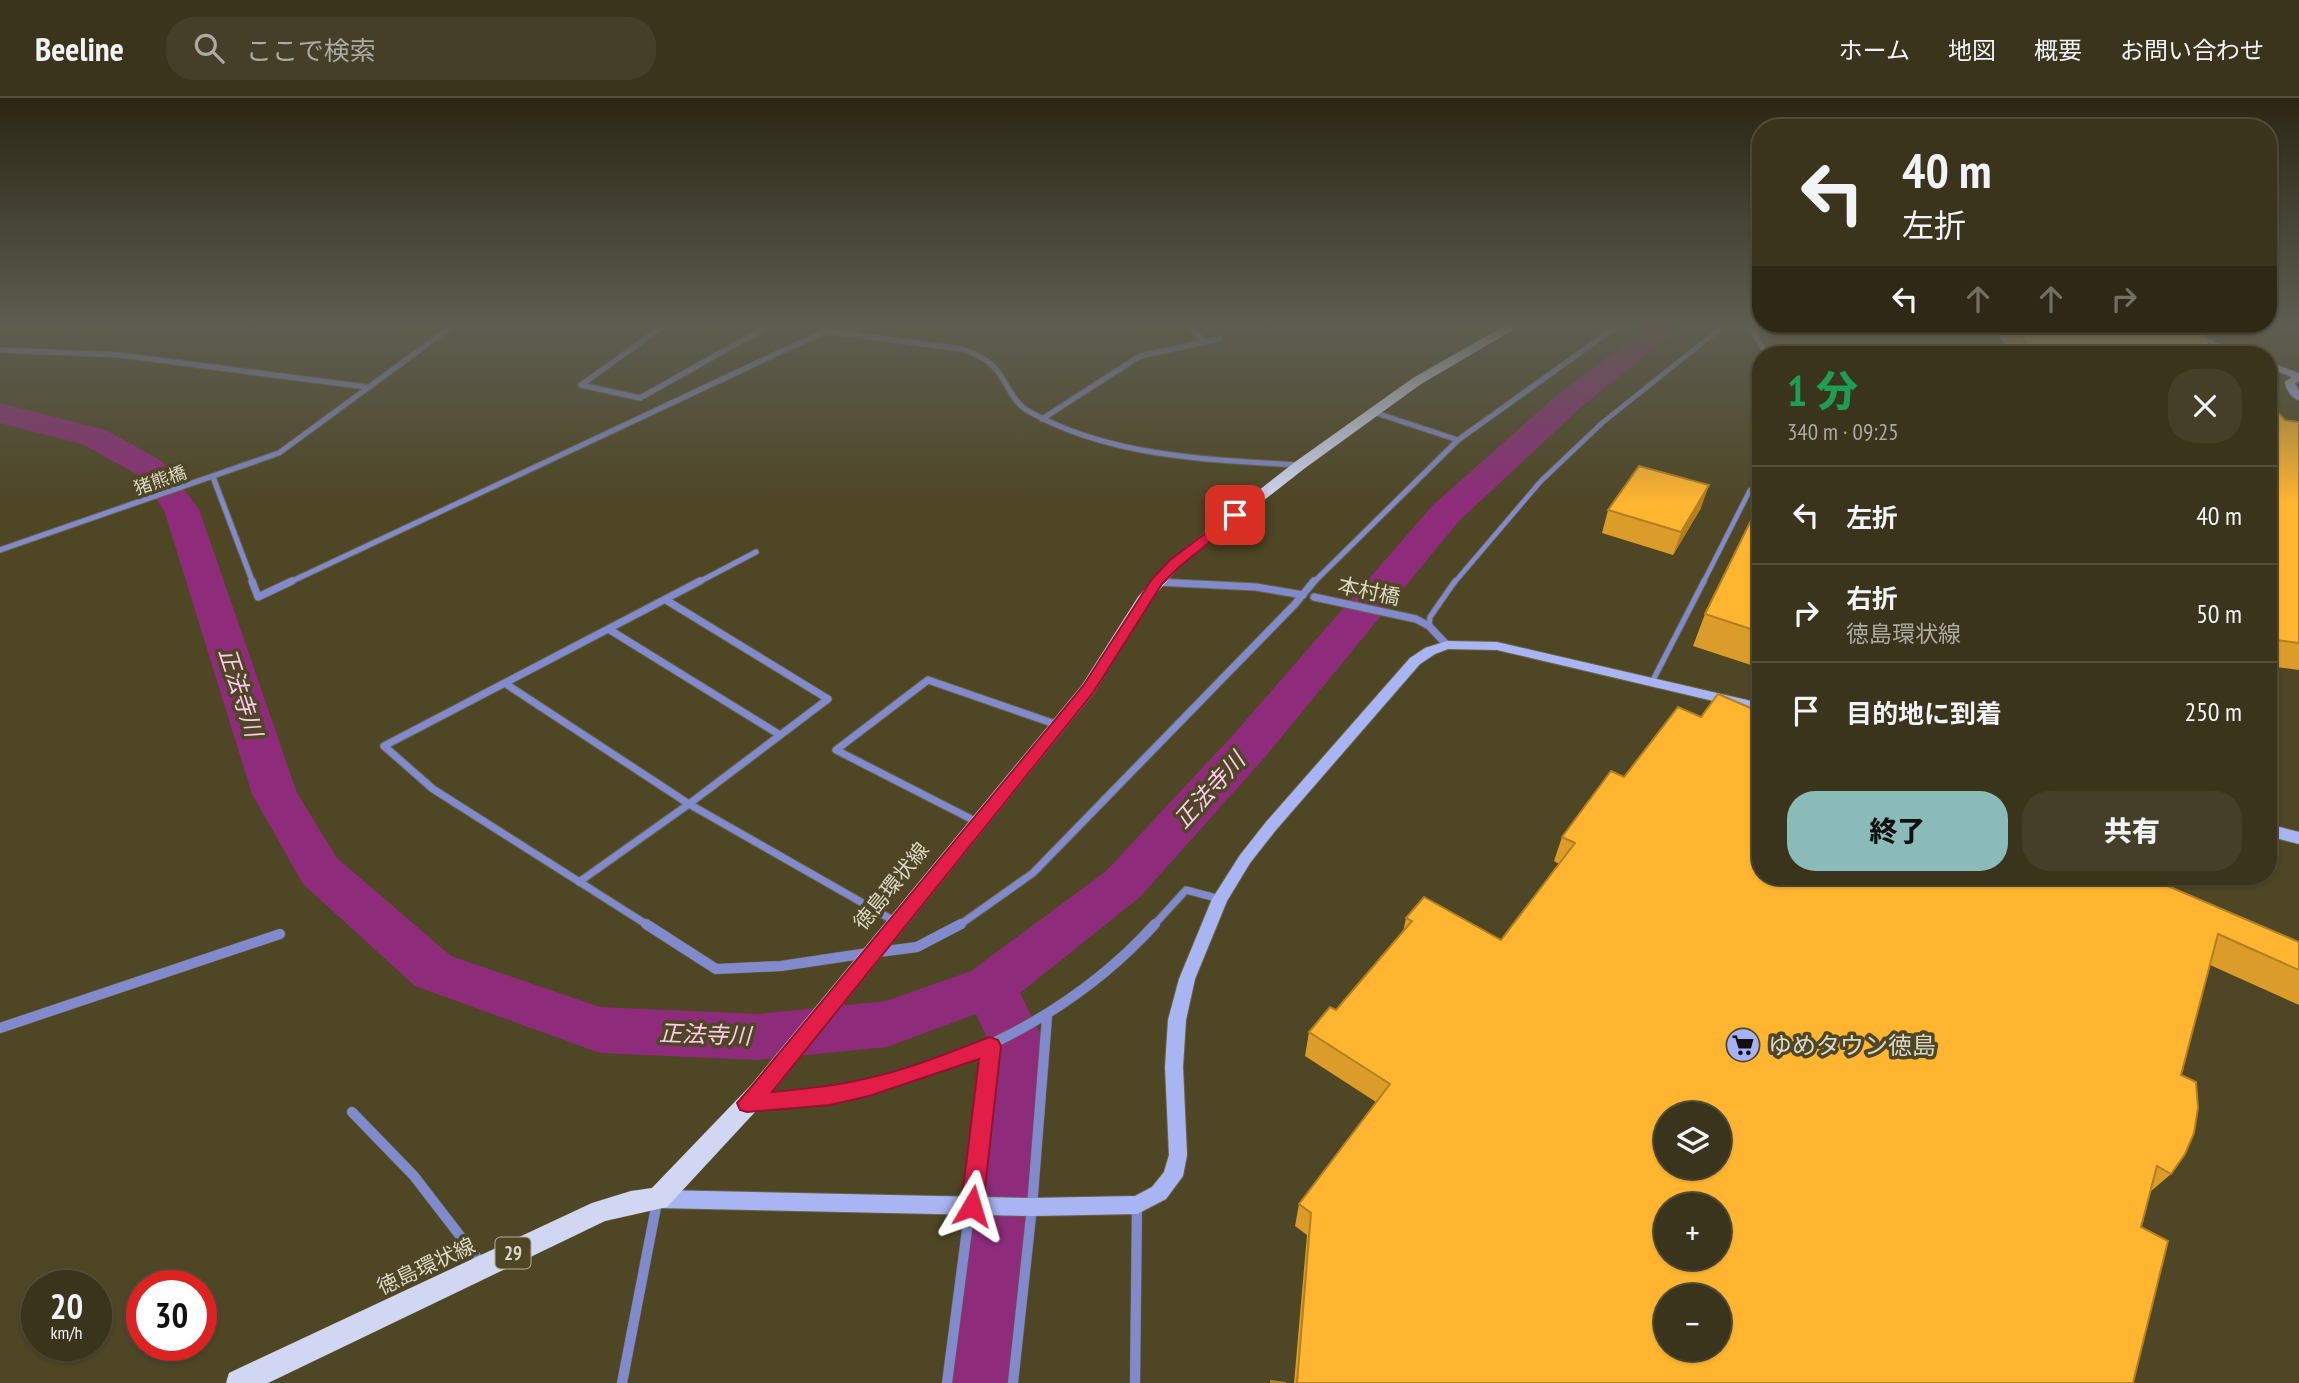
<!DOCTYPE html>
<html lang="ja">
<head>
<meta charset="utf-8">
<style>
	:root { --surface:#3a341c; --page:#453f29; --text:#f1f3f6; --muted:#abaaa3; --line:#544f3b; --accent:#8bbbb9 }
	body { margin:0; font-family:"PT Sans Narrow","Noto Sans JP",sans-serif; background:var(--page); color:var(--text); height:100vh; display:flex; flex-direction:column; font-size:26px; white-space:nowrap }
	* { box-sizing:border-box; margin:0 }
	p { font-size:23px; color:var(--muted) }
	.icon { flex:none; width:38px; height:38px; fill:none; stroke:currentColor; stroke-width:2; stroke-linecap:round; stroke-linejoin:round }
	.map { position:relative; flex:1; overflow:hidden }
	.drawer { position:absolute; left:1752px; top:248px; width:525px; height:539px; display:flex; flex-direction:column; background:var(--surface); border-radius:28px; box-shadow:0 2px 5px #0004,0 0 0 2px var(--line) }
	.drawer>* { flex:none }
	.hud { position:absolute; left:1752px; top:21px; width:525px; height:214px; border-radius:28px; box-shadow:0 2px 5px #0004,0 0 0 2px var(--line); background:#3a341c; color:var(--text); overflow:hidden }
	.tools { position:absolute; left:1654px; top:1004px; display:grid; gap:14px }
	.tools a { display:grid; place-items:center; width:77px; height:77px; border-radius:50%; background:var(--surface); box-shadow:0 2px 5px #0004,0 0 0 2px var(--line); font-size:35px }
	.speed { position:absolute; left:21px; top:1172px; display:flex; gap:14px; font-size:35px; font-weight:700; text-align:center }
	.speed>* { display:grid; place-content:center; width:91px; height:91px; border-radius:50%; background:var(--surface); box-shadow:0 2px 5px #0004,0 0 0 2px var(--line); line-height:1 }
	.speed small { font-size:18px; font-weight:400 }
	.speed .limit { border:10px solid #d22; background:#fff; color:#111 }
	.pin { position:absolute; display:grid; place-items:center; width:60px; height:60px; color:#fff; margin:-30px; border-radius:14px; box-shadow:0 4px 10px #0006 }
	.me { position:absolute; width:77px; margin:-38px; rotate:7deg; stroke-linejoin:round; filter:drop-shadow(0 0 5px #0008) }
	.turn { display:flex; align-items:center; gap:24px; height:147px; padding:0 35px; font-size:32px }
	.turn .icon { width:91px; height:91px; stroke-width:2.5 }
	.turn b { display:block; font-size:49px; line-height:60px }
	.lanes { display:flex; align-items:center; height:66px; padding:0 35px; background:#0003; justify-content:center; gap:35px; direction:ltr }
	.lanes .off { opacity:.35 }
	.round { display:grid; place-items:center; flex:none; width:74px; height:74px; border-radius:28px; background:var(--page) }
	.summary { display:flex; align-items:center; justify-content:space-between; height:119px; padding:0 35px }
	h1 { font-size:42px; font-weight:800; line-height:52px; color:#1e9e55 }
	.cta { display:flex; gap:14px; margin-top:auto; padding:14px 35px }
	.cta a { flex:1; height:80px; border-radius:28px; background:var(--accent); color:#111; font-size:28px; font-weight:800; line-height:80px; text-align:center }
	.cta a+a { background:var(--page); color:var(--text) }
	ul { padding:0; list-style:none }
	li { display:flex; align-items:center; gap:21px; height:98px; padding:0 35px; border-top:2px solid var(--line) }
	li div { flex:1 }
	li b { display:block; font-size:26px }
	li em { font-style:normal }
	header { display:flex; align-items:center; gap:42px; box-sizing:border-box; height:98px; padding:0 35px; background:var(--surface); border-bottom:2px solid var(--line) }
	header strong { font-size:33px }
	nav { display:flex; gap:38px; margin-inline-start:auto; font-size:24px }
	.search { width:490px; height:63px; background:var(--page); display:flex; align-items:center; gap:18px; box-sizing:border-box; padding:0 24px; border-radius:28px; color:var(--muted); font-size:26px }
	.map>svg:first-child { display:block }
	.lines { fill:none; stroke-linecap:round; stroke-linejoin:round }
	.river { fill:#8e2c7b; fill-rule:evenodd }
	.lane-far1-casing { stroke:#6a6345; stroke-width:6 }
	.lane-casing { stroke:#6a6345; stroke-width:7 }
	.street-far2-casing { stroke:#6a6345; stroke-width:7 }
	.street-far1-casing { stroke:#6a6345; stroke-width:9 }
	.street-casing { stroke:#6a6345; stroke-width:11 }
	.secondary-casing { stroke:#6a6345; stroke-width:2 }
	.primary-casing { stroke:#6a6345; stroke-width:1 }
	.lane-far1 { stroke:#808acc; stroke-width:4.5 }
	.lane { stroke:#808acc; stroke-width:5 }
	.street-far2 { stroke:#808acc; stroke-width:5 }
	.street-far1 { stroke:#808acc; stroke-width:7 }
	.street { stroke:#808acc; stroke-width:10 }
	.secondary { fill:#a9b4f3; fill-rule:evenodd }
	.primary { fill:#d1d7f2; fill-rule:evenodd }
	.wall { fill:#db9c29 }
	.shaded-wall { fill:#b27f22 }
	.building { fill:#ffb530; stroke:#b27f22; stroke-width:2; fill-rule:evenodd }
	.route { fill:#e11d48; stroke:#92132f; stroke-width:2 }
	.labels { text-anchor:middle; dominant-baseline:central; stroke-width:7; stroke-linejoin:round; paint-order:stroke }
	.far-street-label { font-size:18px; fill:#dcd8c6; stroke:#4e4625 }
	.shield { fill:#4e4625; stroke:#b1ac96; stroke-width:2 }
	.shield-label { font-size:19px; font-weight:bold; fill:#dcd8c6 }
	.street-label { font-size:21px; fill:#dcd8c6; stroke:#4e4625 }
	.water-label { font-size:23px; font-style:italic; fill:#fdc9ee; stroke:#4e4625 }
	.near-poi-label { font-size:24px; fill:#dcd8c6; stroke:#4e4625; text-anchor:start }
</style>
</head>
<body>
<header>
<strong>Beeline</strong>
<div class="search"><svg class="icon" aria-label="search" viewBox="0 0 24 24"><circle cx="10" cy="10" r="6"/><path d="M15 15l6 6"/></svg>ここで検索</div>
<nav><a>ホーム</a><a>地図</a><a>概要</a><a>お問い合わせ</a></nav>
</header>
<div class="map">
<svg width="2299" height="1285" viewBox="0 0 2299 1285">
	<rect width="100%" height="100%" fill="#4e4625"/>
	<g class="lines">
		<path class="river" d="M1652 226H1684L1580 310 1459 423 1265 659 1140 799 1020 895 1050 955 1013 1285H945L994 955 976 916 887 949 758 962 600 955 415 888 303 786 252 696 164 412 138 377 82 346 0 325V305L106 332 162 363 199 411 297 695 337 760 451 858 600 909 758 916 886 903 971 873 1106 773 1233 637 1433 407 1558 296Z"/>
		<g class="lane-far1-casing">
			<g id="lane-far1">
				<path d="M1740 226 1751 231 1767 257"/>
				<path d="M1188 229 1206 244"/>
				<path d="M1454 485 1541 383 1602 325 1726 226"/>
				<path d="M1703 485 1750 392H1760"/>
			</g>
		</g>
		<g class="lane-casing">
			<g id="lane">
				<path d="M1429 528 1430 519 1455 483"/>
				<path d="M1652 584 1704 483"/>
			</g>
		</g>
		<g class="street-far2-casing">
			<g id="street-far2">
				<path d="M666 226 581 287 640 300 772 226"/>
				<path d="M853 237 862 226"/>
				<path d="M0 252 120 257 367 289"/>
				<path d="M1373 314 1458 342"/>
				<path d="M1042 321 1140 258 1219 241"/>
				<path d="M213 379 253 485"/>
				<path d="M0 452 279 355 455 226"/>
				<path d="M1157 484 1172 485"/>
				<path d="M288 485 825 233 962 251C974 255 985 260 994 269 1007 283 1012 305 1030 314 1111 359 1210 362 1300 367"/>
				<path d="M697 485 756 454"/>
				<path d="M1313 485 1458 342 1620 226"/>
			</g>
		</g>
		<g class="street-far1-casing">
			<g id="street-far1">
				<path d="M252 483 258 499 292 483"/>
				<path d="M1157 484 1256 489 1303 497"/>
				<path d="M1314 499 1416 521 1429 528 1447 547"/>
				<path d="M610 532 780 637"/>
				<path d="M506 586 689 706 896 824"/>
				<path d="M977 724 836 652 928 582 1058 627"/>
				<path d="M579 784 689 706 828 601 666 502"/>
				<path d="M649 828 433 691 384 648 700 483"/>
				<path d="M958 828 1033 775 1295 506 1314 483"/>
				<path d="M1153 828 1186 792 1220 801"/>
			</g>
		</g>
		<g class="street-casing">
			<g id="street">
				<path d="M646 826 716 871 781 868 868 855"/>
				<path d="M879 854 917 849 961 826"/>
				<path d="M0 930 280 836"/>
				<path d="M758 1004C783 1002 808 1002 833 997 953 975 1072 918 1155 826"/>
				<path d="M352 1014 414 1078 481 1165"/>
				<path d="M622 1285 657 1104"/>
				<path d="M947 1285 991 948"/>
				<path d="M1013 1285 1032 1109 1047 919"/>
				<path d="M1135 1285 1137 1107"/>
			</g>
		</g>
		<g class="secondary-casing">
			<g id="secondary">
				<path d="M2156 226H2169L2248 257H2235Z"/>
				<path d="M2268 264 2299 275V283L2295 285 2299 293V302C2291 300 2286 291 2285 284L2292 279 2268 270Z"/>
				<path d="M1447 543 1497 544 1760 605V614L1497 552 1448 551 1435 556 1420 566 1276 732 1250 765 1227 803 1195 881 1186 922 1183 969 1187 1057 1183 1078 1166 1101 1137 1116 1032 1118 658 1110 651 1107 648 1101 651 1095 658 1092 1032 1100 1135 1098 1152 1089 1164 1074 1169 1057 1165 969 1168 922 1179 881 1212 801 1240 757 1266 724 1410 560 1425 550Z"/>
				<path d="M2268 726 2299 734V746L2268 738Z"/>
			</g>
		</g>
		<g class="primary-casing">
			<path id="primary" d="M1508 226H1523L1421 286 1305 370 1180 468 1149 504 1094 595 767 1001 667 1109 605 1123 268 1285H226L229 1275 592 1105 631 1093 652 1090 751 987 1082 587 1138 499 1170 462 1295 364 1413 280Z"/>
		</g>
		<use href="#lane-far1" class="lane-far1"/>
		<use href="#lane" class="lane"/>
		<use href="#street-far2" class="street-far2"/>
		<use href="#street-far1" class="street-far1"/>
		<use href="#street" class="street"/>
		<use href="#secondary" class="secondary"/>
		<use href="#primary" class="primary"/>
	</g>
	<g class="wall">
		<path d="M1993 226H2185L2218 256 2228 257H2010Z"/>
		<path d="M2268 303 2285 322 2299 324V572L2268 568Z"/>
		<path d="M1701 410 1673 457 1602 435 1608 412Z"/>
		<path d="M1760 411V570L1693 548 1705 516Z"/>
		<path d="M1701 619 2299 844V907L2210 867 2181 977 2171 1076 2150 1094 2141 1129 2133 1285H1294L1307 1137 1295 1128 1299 1106 1376 1004 1305 958 1309 934 1336 912 1403 834 1406 820 1501 842 1559 766 1554 763 1562 739 1624 679Z"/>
	</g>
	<path class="shaded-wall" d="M1709 387 1701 410 1673 457 1681 434Z"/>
	<g class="building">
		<path d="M2015 226H2185L2198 231 2218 256 2228 257H2033Z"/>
		<path d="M2268 303 2285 322 2299 324V545L2268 541Z"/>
		<path d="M1639 368 1709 387 1681 434 1608 412Z"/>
		<path d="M1757 410 1760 411V534L1705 516Z"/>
		<path d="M1718 596 1760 614V779H2147L2299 844V872L2218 836 2181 977 2196 984 2198 1010 2194 1035 2185 1056 2171 1076 2157 1068 2141 1129 2168 1143 2133 1285H1297L1311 1115 1299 1106 1390 986 1309 934 1330 909 1336 912 1412 823 1406 820 1424 799 1501 842 1575 745 1562 739 1611 673 1624 679 1678 609 1701 619ZM1666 1017H1718V1069H1666ZM1666 1108H1718V1160H1666ZM1666 1199H1718V1251H1666Z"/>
		<path d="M1271 1283 1286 1285H1271Z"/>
	</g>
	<linearGradient id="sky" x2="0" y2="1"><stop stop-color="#2b2614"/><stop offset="0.56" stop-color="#5d5d51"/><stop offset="1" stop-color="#5d5d51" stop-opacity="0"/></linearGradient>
	<rect width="2299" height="406" fill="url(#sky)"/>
	<path class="route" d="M1235 413 1242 417 1240 420 1180 468 1162 486 1093 595 772 994C804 991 836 988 868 980 910 971 950 954 990 939L998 942 1001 948 983 1108 980 1115 972 1118 964 1115 961 1108 979 961 869 998 830 1007 747 1014 740 1012 737 1005 752 988 1083 588 1152 481 1170 462Z"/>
	<defs>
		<g id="supermarket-disc" transform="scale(1.75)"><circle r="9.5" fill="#a5b1fc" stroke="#4e4625"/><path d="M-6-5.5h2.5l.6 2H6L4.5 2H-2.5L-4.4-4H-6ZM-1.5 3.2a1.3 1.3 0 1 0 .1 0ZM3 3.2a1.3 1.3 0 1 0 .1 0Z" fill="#111"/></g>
	</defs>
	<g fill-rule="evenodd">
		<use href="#supermarket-disc" x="1743" y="947"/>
	</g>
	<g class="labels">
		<g class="far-street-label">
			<text transform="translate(160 382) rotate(-19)">猪熊橋</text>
		</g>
		<rect class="shield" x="495.5" y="1139.5" width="35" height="31" rx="5"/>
		<g class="shield-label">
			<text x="513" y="1155">29</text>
		</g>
		<g class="street-label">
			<text transform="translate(1369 493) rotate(12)">本村橋</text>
			<text transform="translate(891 788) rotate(-51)">徳島環状線</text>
			<text transform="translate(426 1168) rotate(-25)">徳島環状線</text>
		</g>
		<g class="water-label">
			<text transform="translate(241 594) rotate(72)">正法寺川</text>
			<text transform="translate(1209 692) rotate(-48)">正法寺川</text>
			<text transform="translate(705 936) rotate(2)">正法寺川</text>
		</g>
		<g class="near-poi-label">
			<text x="1768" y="947">ゆめタウン徳島</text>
		</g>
	</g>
</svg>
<div class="tools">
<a><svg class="icon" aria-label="layers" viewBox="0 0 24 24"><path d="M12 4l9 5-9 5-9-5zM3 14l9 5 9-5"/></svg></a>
<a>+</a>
<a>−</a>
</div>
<div class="speed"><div>20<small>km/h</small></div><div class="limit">30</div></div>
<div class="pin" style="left:1235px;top:417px;background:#d93025"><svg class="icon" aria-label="arrive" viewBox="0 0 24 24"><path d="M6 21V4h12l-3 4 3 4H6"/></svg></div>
<svg class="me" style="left:972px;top:1108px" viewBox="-20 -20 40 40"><path d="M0-17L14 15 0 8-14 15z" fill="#e11d48" stroke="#fff" stroke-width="4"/></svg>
<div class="hud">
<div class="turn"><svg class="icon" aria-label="left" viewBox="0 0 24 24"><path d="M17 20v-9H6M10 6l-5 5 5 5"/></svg><div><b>40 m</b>左折</div></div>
<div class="lanes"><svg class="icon" aria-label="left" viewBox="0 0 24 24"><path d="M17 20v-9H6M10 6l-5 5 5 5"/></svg><svg class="icon off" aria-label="ahead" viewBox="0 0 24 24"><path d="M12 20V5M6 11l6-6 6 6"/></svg><svg class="icon off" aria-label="ahead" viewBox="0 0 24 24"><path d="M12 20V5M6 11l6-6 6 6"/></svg><svg class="icon off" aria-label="right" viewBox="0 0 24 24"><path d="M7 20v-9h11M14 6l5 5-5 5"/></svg></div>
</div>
<section class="drawer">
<div class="summary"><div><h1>1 分</h1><p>340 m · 09:25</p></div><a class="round"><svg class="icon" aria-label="close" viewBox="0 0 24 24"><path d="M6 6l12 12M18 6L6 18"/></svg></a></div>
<ul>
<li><svg class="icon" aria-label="left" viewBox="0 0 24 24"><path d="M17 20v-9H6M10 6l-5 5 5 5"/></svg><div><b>左折</b></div><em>40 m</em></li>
<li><svg class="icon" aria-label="right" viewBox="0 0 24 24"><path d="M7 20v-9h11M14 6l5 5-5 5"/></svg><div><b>右折</b><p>徳島環状線</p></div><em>50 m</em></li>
<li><svg class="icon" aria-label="arrive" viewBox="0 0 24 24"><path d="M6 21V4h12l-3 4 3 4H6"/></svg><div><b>目的地に到着</b></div><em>250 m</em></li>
</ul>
<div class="cta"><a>終了</a><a>共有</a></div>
</section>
</div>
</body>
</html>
